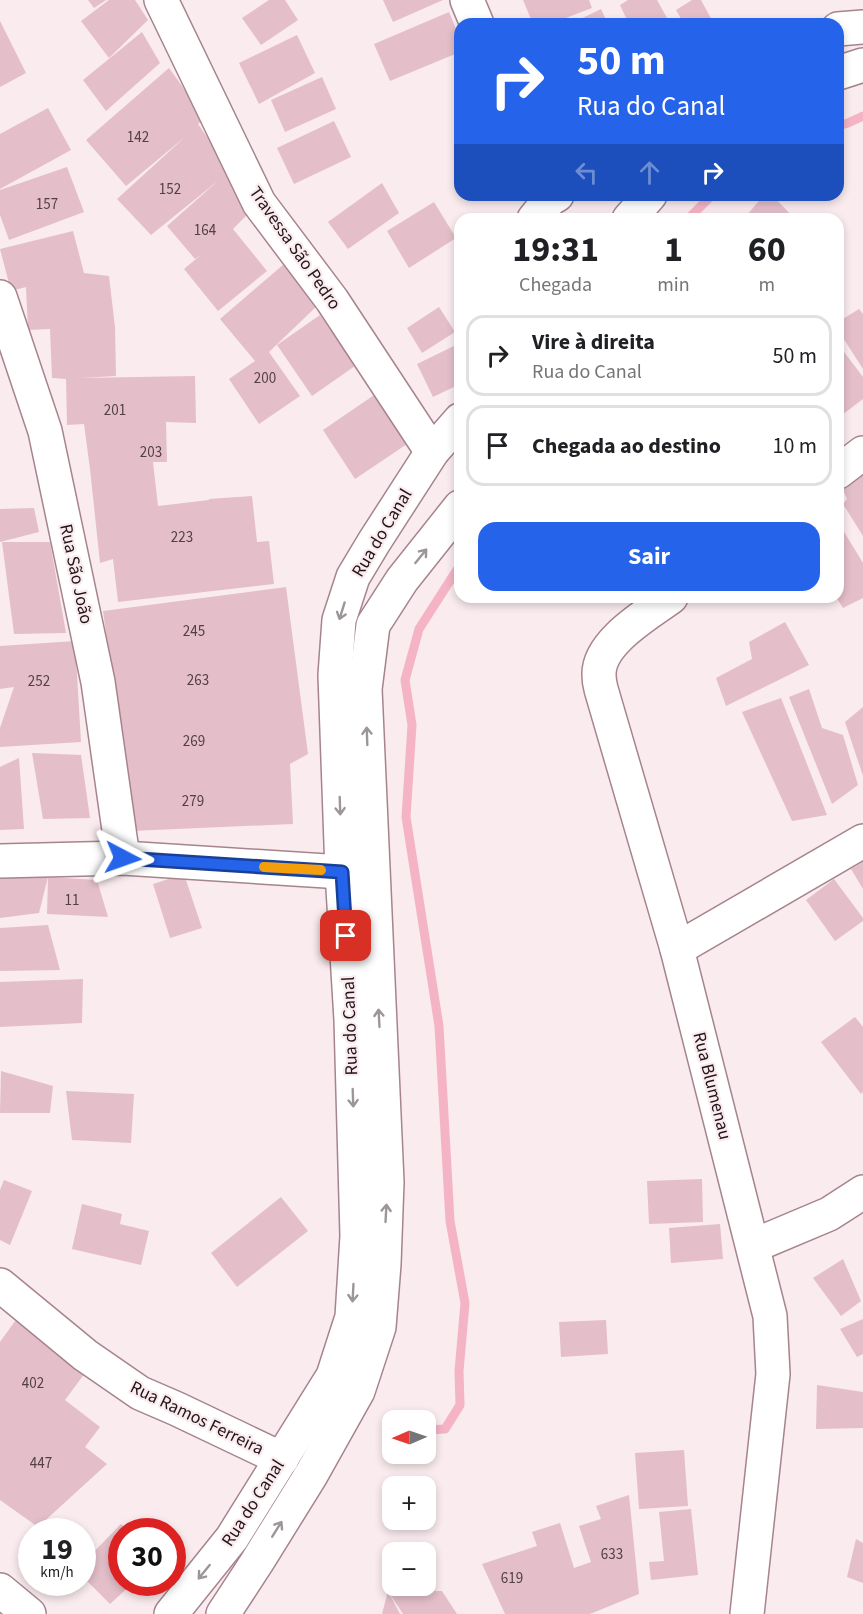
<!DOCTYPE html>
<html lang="pt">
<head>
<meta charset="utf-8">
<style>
	:root { --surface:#fff; --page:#f2f2f2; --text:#202124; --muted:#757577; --line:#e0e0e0; --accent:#2563eb }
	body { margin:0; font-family:"Source Sans 3",sans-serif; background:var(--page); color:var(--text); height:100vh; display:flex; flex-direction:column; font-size:22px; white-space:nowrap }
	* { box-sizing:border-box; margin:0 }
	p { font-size:20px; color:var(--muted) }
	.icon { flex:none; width:33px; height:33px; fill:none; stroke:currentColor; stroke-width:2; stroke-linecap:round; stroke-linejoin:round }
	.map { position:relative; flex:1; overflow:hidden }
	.side { position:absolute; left:454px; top:213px; width:390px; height:390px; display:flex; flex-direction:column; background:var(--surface); border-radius:18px; box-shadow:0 3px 9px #0003 }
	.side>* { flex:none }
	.top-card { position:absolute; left:454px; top:18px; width:390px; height:183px; border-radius:18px; box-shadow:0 3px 9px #0003; background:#2563eb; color:#fff; overflow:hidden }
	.needle { width:39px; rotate:268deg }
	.buttons { position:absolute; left:382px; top:1410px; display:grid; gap:12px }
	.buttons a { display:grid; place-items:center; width:54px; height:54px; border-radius:12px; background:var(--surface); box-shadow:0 3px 9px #0003; font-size:30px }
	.speed { position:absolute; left:18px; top:1518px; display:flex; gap:12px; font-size:30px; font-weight:700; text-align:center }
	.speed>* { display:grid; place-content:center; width:78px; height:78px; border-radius:50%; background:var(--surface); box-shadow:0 3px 9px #0003; line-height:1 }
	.speed small { font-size:15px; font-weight:400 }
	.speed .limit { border:9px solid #d22; background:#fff; color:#111 }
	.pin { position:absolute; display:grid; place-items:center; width:51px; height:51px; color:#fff; margin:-26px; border-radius:12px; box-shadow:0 3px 9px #0006 }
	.me { position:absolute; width:66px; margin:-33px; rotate:94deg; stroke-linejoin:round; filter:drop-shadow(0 0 4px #0008) }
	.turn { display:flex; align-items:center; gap:21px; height:126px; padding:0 24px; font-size:27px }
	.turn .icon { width:78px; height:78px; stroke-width:2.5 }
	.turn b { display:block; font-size:42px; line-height:51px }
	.lanes { display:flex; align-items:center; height:57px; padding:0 24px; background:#0003; justify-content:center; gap:30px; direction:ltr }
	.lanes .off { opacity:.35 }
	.eta { display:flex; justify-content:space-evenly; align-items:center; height:102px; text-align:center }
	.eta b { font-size:36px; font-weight:700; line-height:42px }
	.primary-button { display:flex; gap:12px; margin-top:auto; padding:12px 24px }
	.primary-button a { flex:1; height:69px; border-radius:18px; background:var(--accent); color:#fff; font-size:24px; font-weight:700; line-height:69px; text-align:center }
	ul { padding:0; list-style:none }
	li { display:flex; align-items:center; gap:18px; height:81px; margin:0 12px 9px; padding:0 12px; border:3px solid var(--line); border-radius:18px }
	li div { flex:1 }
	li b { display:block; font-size:22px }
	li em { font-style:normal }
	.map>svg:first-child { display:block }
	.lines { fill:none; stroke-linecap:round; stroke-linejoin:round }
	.stream { stroke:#f4b4c6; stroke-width:9 }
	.building { fill:#e4bfc9 }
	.minor-casing { stroke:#a6848d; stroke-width:36 }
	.minor { stroke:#fff; stroke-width:33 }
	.oneway { stroke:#9c9698 }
	.route-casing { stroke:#184099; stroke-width:15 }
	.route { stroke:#2563eb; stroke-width:10 }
	.slow { stroke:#f59e0b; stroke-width:10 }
	.labels { text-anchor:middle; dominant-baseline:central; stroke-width:4.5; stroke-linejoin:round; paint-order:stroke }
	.number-label { font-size:15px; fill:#524045 }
	.street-label { font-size:18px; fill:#221519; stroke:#faebee }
</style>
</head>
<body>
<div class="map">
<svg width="863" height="1614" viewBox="0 0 863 1614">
	<rect width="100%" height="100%" fill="#faebee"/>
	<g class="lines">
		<g class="stream">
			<path d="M838 126 848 123 863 116"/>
			<path d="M688 219 712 195"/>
			<path d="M426 1430 445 1429 460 1405 459 1371 465 1303 450 1221 439 1026 406 817 412 725 405 680 419 629 460 565"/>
		</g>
	</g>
	<g class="building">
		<path d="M88 0H106L94 8Z"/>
		<path d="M109 0H135L148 20 109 58 81 21Z"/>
		<path d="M269 0H285L298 20 261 45 242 18Z"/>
		<path d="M383 0H443L393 22Z"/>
		<path d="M523 0H589L592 8 550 24H533Z"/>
		<path d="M628 0H657L667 18 652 24H629L620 5Z"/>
		<path d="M692 0H701L714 24H684L676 10Z"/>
		<path d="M601 9 608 24H570Z"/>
		<path d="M449 12 460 39V52L390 81 374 44Z"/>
		<path d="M0 21 26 73 0 87Z"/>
		<path d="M142 32 160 63 106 111 83 80Z"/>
		<path d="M297 35 315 73 259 104 239 63Z"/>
		<path d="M169 68 205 118 198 124 231 171 259 203 233 229 267 271 218 311 184 269 202 254 195 259 167 226 219 180 151 235 117 199 185 137 126 186 86 140Z"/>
		<path d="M322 77 336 109 285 132 271 100Z"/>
		<path d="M48 108 71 150 0 189V134Z"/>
		<path d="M334 121 351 157 294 184 277 148Z"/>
		<path d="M67 167 84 212 9 240 0 215V190Z"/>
		<path d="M382 183 399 213 348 249 328 222Z"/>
		<path d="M764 195H772L795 219H749L746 216Z"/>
		<path d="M434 202 456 238 409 268 387 231Z"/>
		<path d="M73 231 84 273 109 276 115 327 116 376 80 378 195 376 196 423 166 422 167 462H153L158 506 209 500V499L252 496 257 542 269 541 274 584 118 602 113 559 100 563 90 469 84 424 67 425 66 379 52 378 50 329 28 330 26 287 11 291 0 249Z"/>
		<path d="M284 264 319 304 269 352 300 396 259 424 229 379 255 361 220 319Z"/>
		<path d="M439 307 455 332 422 353 407 328Z"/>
		<path d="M859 309 863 314V369L838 330V322Z"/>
		<path d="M320 315 355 366 312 396 277 345Z"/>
		<path d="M838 344 863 377V399L838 418Z"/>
		<path d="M456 345 460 350V384L433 397 417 364Z"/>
		<path d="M380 391 413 440 355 479 323 430Z"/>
		<path d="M863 461V536L843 504 847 499 838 478Z"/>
		<path d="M34 508 39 532 0 542V509Z"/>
		<path d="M838 522 863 563V598L843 608 836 597H838Z"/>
		<path d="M2 542H50L66 633 14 634Z"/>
		<path d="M286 587 308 754 290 764 293 824 131 831 129 771 125 778 103 611Z"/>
		<path d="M785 622 809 665 726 706 716 678 752 659 749 642Z"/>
		<path d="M75 641 81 742 0 747V728L14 687 0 689V646Z"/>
		<path d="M809 689 822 728 843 735 858 785 832 804 789 697Z"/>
		<path d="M781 698 827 815 792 821 742 712Z"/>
		<path d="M863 707V776L845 722Z"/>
		<path d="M32 753 81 755 90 818 43 819Z"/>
		<path d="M19 758 24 829 0 830V767Z"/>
		<path d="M863 862V889L851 869Z"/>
		<path d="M184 874 202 928 170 938 153 884Z"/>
		<path d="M0 875 48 877 39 913 0 918Z"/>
		<path d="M48 877 97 880 108 917 47 914Z"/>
		<path d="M834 879 863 918V921L835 941 806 900Z"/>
		<path d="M48 925 60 970 0 971V928Z"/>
		<path d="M83 979 82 1023 0 1027V982Z"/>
		<path d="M855 1017 863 1027V1092L861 1094 821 1042Z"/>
		<path d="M1 1071 53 1086 50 1113H0Z"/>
		<path d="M66 1091 134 1094 131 1143 72 1140Z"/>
		<path d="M702 1179 703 1222 649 1224 647 1181Z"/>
		<path d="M4 1180 32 1191 10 1245 0 1240V1190Z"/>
		<path d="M281 1197 308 1231 237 1287 211 1253Z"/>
		<path d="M82 1204 122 1214 120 1224 149 1231 141 1265 72 1249Z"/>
		<path d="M720 1224 723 1259 671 1263 669 1228Z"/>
		<path d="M843 1259 861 1301 841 1316 813 1278Z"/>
		<path d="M18 1317 88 1369 65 1400 100 1427 85 1447 107 1464 38 1527 0 1500V1342Z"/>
		<path d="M863 1319V1354L857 1357 840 1329Z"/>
		<path d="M606 1320 608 1354 561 1357 559 1322Z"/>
		<path d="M817 1385 863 1392V1428L816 1429Z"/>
		<path d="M684 1450 688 1506 639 1509 635 1453Z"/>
		<path d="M629 1495 639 1594 590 1614H505L482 1564 537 1546 532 1532 560 1523 574 1568 591 1562 579 1526 601 1519 596 1506Z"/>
		<path d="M691 1509 698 1575 651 1580 649 1562 664 1561 659 1512Z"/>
		<path d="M121 1524 129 1532H122V1582H134L110 1604 82 1576V1564Z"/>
		<path d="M856 1539 863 1543V1583L847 1577Z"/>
		<path d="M388 1591H442L457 1614H403L388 1591 400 1614H382Z"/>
	</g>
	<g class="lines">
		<g class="minor-casing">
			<g id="minor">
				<path d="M161 0 259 203 332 300 432 452"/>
				<path d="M467 0 477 24"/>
				<path d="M838 29 863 27"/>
				<path d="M838 73 863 65"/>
				<path d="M534 219 550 199 557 195"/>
				<path d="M629 219 650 195"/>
				<path d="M0 297 45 431 98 682 123 858"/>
				<path d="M838 472 863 453"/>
				<path d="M671 597C648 614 598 642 599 675 599 680 600 685 601 689L677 949 770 1316 773 1374 747 1614"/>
				<path d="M0 861 123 858 342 872"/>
				<path d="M677 949 863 841"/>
				<path d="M753 1246 829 1214 863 1192"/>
				<path d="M0 1285 85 1355 140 1393 177 1409 282 1459"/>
				<path d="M0 1590 29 1614"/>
				<path d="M171 1614 232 1538 333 1376 352 1317 357 1236 351 1020 342 872 335 675 339 620 353 577 374 542 432 452 460 420"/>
				<path d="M223 1614 257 1562 311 1475 358 1391 379 1327 384 1264 387 1182 365 689 373 625 402 580 460 507"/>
			</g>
		</g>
		<use href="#minor" class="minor"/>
	</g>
	<defs><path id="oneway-shaft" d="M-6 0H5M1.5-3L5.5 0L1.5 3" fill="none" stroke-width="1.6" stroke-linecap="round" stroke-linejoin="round" transform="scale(1.5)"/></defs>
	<g class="oneway">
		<use href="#oneway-shaft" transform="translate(421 556) rotate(-51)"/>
		<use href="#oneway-shaft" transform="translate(342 611) rotate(107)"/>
		<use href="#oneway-shaft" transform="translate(367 736) rotate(-92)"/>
		<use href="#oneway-shaft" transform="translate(340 806) rotate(88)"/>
		<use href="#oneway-shaft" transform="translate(379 1018) rotate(-93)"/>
		<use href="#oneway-shaft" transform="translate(353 1098) rotate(88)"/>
		<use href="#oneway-shaft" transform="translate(386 1213) rotate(-87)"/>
		<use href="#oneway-shaft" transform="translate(353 1293) rotate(93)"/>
		<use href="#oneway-shaft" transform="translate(277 1529) rotate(-58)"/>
		<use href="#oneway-shaft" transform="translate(204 1572) rotate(129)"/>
	</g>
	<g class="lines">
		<g class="route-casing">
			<path id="route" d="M123 858 342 872 346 936"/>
		</g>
		<use href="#route" class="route"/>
		<path class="slow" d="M264 867 321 870"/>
	</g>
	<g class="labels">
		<g class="number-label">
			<text x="138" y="137">142</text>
			<text x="170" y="189">152</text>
			<text x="47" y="204">157</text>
			<text x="205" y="230">164</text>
			<text x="265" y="378">200</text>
			<text x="115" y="410">201</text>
			<text x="151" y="452">203</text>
			<text x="182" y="537">223</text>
			<text x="194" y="631">245</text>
			<text x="198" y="680">263</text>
			<text x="39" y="681">252</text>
			<text x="194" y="741">269</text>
			<text x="193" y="801">279</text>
			<text x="72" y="900">11</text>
			<text x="33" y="1383">402</text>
			<text x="41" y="1463">447</text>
			<text x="612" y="1554">633</text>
			<text x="512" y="1578">619</text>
		</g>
		<g class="street-label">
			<text transform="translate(295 248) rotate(55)">Travessa São Pedro</text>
			<text transform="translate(382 533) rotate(-59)">Rua do Canal</text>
			<text transform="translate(76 574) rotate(78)">Rua São João</text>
			<text transform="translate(350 1026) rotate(-92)">Rua do Canal</text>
			<text transform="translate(712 1086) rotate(76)">Rua Blumenau</text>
			<text transform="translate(197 1418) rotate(26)">Rua Ramos Ferreira</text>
			<text transform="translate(253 1503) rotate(-57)">Rua do Canal</text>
		</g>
	</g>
</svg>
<div class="buttons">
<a><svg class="needle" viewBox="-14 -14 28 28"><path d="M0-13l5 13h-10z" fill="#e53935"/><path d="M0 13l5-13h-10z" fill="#757577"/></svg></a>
<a>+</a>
<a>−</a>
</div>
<div class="speed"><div>19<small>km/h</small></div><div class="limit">30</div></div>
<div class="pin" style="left:346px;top:936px;background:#d93025"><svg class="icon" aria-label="arrive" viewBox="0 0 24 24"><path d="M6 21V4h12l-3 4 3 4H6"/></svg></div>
<svg class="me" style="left:123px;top:858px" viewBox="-20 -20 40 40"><path d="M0-17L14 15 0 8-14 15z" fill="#2563eb" stroke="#fff" stroke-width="4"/></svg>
<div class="top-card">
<div class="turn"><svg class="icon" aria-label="right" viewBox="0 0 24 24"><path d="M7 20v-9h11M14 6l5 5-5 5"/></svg><div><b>50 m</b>Rua do Canal</div></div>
<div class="lanes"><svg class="icon off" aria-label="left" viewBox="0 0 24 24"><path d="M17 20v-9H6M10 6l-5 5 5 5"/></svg><svg class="icon off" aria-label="ahead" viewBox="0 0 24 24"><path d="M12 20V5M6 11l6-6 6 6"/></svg><svg class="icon" aria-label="right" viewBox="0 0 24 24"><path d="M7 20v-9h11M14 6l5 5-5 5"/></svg></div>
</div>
<section class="side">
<div class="eta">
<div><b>19:31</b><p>Chegada</p></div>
<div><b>1</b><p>min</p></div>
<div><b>60</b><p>m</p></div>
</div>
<ul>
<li><svg class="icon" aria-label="right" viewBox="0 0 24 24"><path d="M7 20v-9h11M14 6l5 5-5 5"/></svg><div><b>Vire à direita</b><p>Rua do Canal</p></div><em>50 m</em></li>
<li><svg class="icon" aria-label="arrive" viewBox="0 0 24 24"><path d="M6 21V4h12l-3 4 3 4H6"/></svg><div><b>Chegada ao destino</b></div><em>10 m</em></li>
</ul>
<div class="primary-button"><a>Sair</a></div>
</section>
</div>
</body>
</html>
